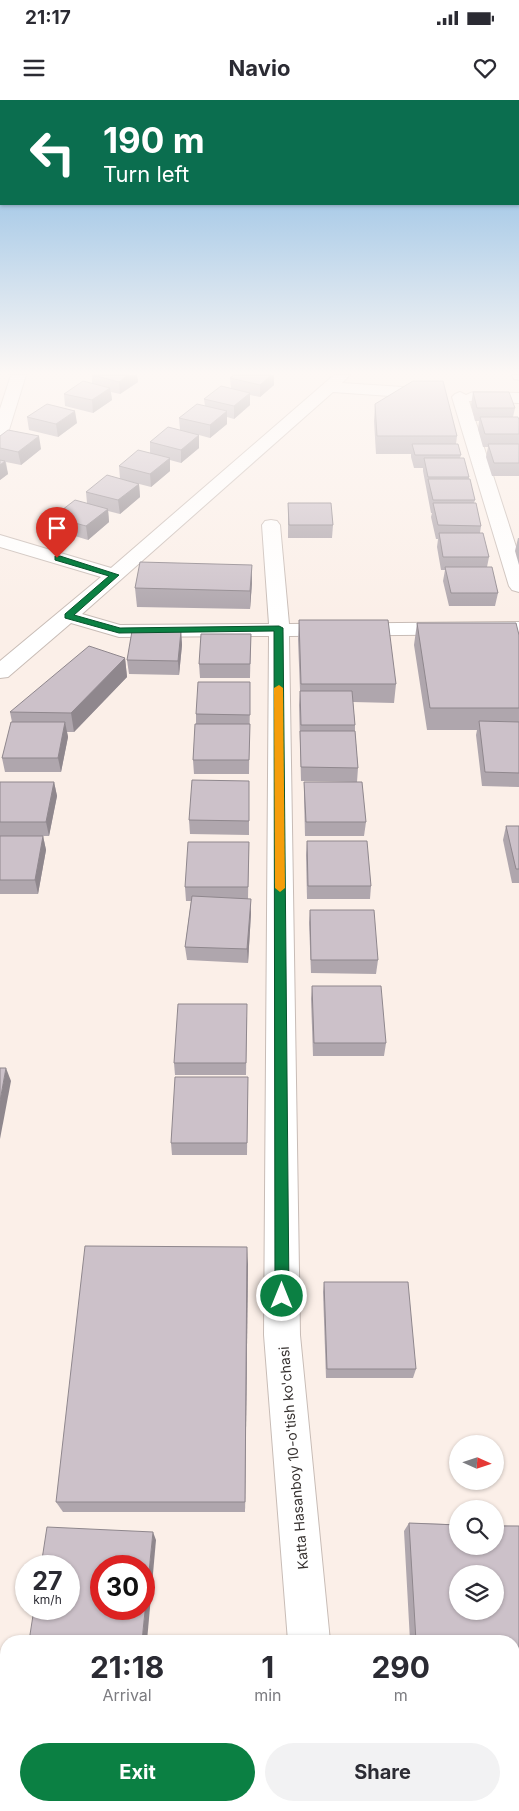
<!DOCTYPE html>
<html lang="en">
<head>
<meta charset="utf-8">
<style>
	:root { --surface:#fff; --page:#f2f2f3; --text:#2b2b33; --muted:#7c7c81; --accent:#0b8043 }
	body { margin:0; font-family:Inter,sans-serif; background:var(--page); color:var(--text); height:100vh; display:flex; flex-direction:column; font-size:19px; white-space:nowrap }
	* { box-sizing:border-box; margin:0 }
	p { font-size:16px; color:var(--muted) }
	.icon { flex:none; width:28px; height:28px; fill:none; stroke:currentColor; stroke-width:2; stroke-linecap:round; stroke-linejoin:round }
	.map { position:relative; flex:1; overflow:hidden }
	.panel { position:absolute; left:0px; top:1535px; width:520px; height:176px; display:flex; flex-direction:column; background:var(--surface); border-radius:20px 20px 0 0; box-shadow:0 1px 4px #0004 }
	.panel>* { flex:none }
	.top-card { position:absolute; left:0px; top:0px; width:520px; height:105px; box-shadow:0 1px 4px #0004; background:#0b6e4f; color:#fff; overflow:hidden }
	.needle { width:32px; rotate:93deg }
	.buttons { position:absolute; left:449px; top:1335px; display:grid; gap:10px }
	.buttons a { display:grid; place-items:center; width:55px; height:55px; border-radius:50%; background:var(--surface); box-shadow:0 1px 4px #0004; font-size:25px }
	.speed { position:absolute; left:15px; top:1455px; display:flex; gap:10px; font-size:25px; font-weight:700; text-align:center }
	.speed>* { display:grid; place-content:center; width:65px; height:65px; border-radius:50%; background:var(--surface); box-shadow:0 1px 4px #0004; line-height:1 }
	.speed small { font-size:12px; font-weight:400 }
	.speed .limit { border:8px solid #d22; background:#fff; color:#111 }
	.pin { position:absolute; display:grid; place-items:center; width:42px; height:42px; color:#fff; margin:-51px -21px; border-radius:50% 50% 50% 0; rotate:-45deg; box-shadow:0 0 5px #0007 }
	.pin .icon { rotate:45deg }
	.me { position:absolute; width:55px; margin:-28px; rotate:0deg; stroke-linejoin:round; filter:drop-shadow(0 0 4px #0008) }
	.turn { display:flex; align-items:center; gap:18px; height:105px; padding:0 20px; font-size:22px }
	.turn .icon { width:65px; height:65px; stroke-width:2.5 }
	.turn b { display:block; font-size:35px; line-height:42px }
	.eta { display:flex; justify-content:space-evenly; align-items:center; height:85px; text-align:center }
	.eta b { font-size:30px; font-weight:700; line-height:35px }
	.cta { display:flex; gap:10px; margin-top:auto; padding:10px 20px }
	.cta a { flex:1; height:58px; border-radius:30px; background:var(--accent); color:#fff; font-size:20px; font-weight:700; line-height:58px; text-align:center }
	.cta a+a { background:var(--page); color:var(--text) }
	.status { display:flex; justify-content:space-between; align-items:center; height:35px; padding:0 25px; background:var(--surface); direction:ltr }
	.status svg { height:14px; fill:currentColor }
	header { display:flex; justify-content:space-between; align-items:center; height:65px; padding:0 20px; background:var(--surface); font-size:22px; font-weight:700 }
	.map>svg:first-child { display:block }
	.lines { fill:none; stroke-linecap:round; stroke-linejoin:round }
	.minor-casing { stroke:#c8bcb6; stroke-width:2 }
	.minor { fill:#fff; fill-rule:evenodd }
	.wall { fill:#afa6ad }
	.shaded-wall { fill:#8f878d }
	.building { fill:#ccc1c9; stroke:#8f878d; fill-rule:evenodd }
	.route { fill:#0b8043; stroke:#07532c }
	.slow { fill:#f59e0b }
	.labels { text-anchor:middle; dominant-baseline:central; stroke-width:4.5; stroke-linejoin:round; paint-order:stroke }
	.street-label { font-size:14px; fill:#373230; stroke:#fff }
</style>
</head>
<body>
<div class="status"><b>21:17</b><svg viewBox="0 0 49 12"><path d="M0 12V9h3v3zM5 12V6h3v6zM10 12V3h3v9zM15 12V0h3v12zM26 1h20v11H26zM47 4h2v5h-2z"/></svg></div>
<header><svg class="icon" aria-label="menu" viewBox="0 0 24 24"><path d="M4 6h16M4 12h16M4 18h16"/></svg>Navio<svg class="icon" aria-label="heart" viewBox="0 0 24 24"><path d="M12 20l-8-8c-3-5 5-10 8-4 3-6 11-1 8 4z"/></svg></header>
<div class="map">
<svg width="519" height="1711" viewBox="0 0 519 1711">
	<rect width="100%" height="100%" fill="#fbefe8"/>
	<g class="lines">
		<g class="minor-casing">
			<g id="minor">
				<path d="M11 275H26L8 333 6 336 0 338V309Z"/>
				<path d="M334 275H350L342 283 433 289 438 291 441 294 438 297 433 299 333 292 82 514 120 525 269 524 262 425 265 421 271 420 277 421 280 425 289 524 519 522V534L289 536 300 1235 330 1541H288L264 1235 269 536 119 537 71 523 8 577 0 578V561L101 477 0 447V435L111 468Z"/>
				<path d="M512 275H519V280L514 279Z"/>
				<path d="M460 292 466 295 473 292 519 293V303L469 301 519 456V492L512 490 509 486 452 297 455 294Z"/>
				<rect x="300" y="1705" width="46" height="6"/>
			</g>
		</g>
		<use href="#minor" class="minor"/>
	</g>
	<g class="wall">
		<path d="M92 275H137L138 282 120 294 111 292 112 300 93 313 65 306 64 294 92 283Z"/>
		<path d="M230 278 274 285 260 297 250 295V305L234 319 227 317V324L210 338 199 335V348L181 363 170 360V371L151 387 120 379 119 366 150 353V342L180 330 179 318 205 306 204 299 231 288Z"/>
		<path d="M473 292 515 308 513 317 519 320V376H492L486 357 488 347H483L478 329 479 321H475L471 305Z"/>
		<path d="M375 304 457 336 456 344 461 355 460 358 469 377V379L475 400 474 403 481 426 480 433 489 457 487 467 498 493 495 506H449L443 481 445 470H441L437 447 438 439H436L431 417 432 413H431L423 371V368H414L411 357V354H376L374 321Z"/>
		<path d="M27 317 77 323 58 337 29 330Z"/>
		<path d="M0 336 41 349 21 365 6 362 8 374 0 380Z"/>
		<path d="M139 384 140 397 120 414 108 411 109 422 88 440 55 430 53 417 87 403 86 392Z"/>
		<path d="M288 403 333 425 332 438H288Z"/>
		<path d="M518 438H519V465L515 451Z"/>
		<path d="M252 465V483L250 509 137 507 135 488Z"/>
		<path d="M299 520 396 584 394 603 353 602 355 625V631L358 668 357 682 301 681 299 605 300 591 298 539Z"/>
		<path d="M417 523 519 535V687L482 686 476 635 477 630H427L414 545Z"/>
		<path d="M181 531 182 545 179 575 129 574 127 560Z"/>
		<path d="M251 534 250 578H200L199 564Z"/>
		<path d="M125 558 127 577 74 632H67L68 637 61 672H5L2 658 12 622 10 612Z"/>
		<path d="M250 596 249 674H194L193 660 196 624V614Z"/>
		<path d="M0 682H54L57 696 49 736H43L46 750 38 794H0Z"/>
		<path d="M304 682 366 722 364 736H305L304 696Z"/>
		<path d="M249 695V735L190 734 189 720Z"/>
		<path d="M506 726H519V783H512L503 740Z"/>
		<path d="M307 741 371 786 370 799H307L306 755Z"/>
		<path d="M249 742 248 799 251 813 248 863 187 860 185 847 191 801H186L185 787Z"/>
		<path d="M310 810 378 860 376 874 311 873 309 823Z"/>
		<path d="M312 886 386 943 384 956H313L311 899Z"/>
		<path d="M247 917 246 975H175L174 963Z"/>
		<path d="M248 977 247 1055H172L171 1043Z"/>
		<path d="M248 1164 245 1412H63L56 1402Z"/>
		<path d="M324 1182 416 1269 413 1278H326L323 1192Z"/>
		<path d="M409 1423 519 1426V1591H514V1541H410L404 1431Z"/>
		<path d="M341 1705H448L449 1711H341Z"/>
	</g>
	<g class="shaded-wall">
		<path d="M128 275H137L138 282 120 294 119 282Z"/>
		<path d="M271 275H274V285L260 297V285Z"/>
		<path d="M110 288 112 300 93 313 92 300Z"/>
		<path d="M250 293V305L234 319V306Z"/>
		<path d="M75 311 77 323 58 337 56 324Z"/>
		<path d="M227 311V324L210 338V325Z"/>
		<path d="M199 335V348L181 363V350Z"/>
		<path d="M39 336 41 349 21 365 18 352Z"/>
		<path d="M170 358V371L151 387 150 374Z"/>
		<path d="M5 361 8 374 0 380V365Z"/>
		<path d="M139 384 140 397 120 414 118 400Z"/>
		<path d="M108 409 109 422 88 440 86 426Z"/>
		<path d="M252 465V483L250 509V491Z"/>
		<path d="M181 531 182 545 179 575 178 561Z"/>
		<path d="M125 558 127 577 74 632 71 613Z"/>
		<path d="M65 622 68 637 61 672 58 658Z"/>
		<path d="M54 682 57 696 49 736 46 722Z"/>
		<path d="M43 736 46 750 38 794 35 780Z"/>
		<path d="M251 799V813L248 863 247 849Z"/>
		<path d="M6 968 11 981 0 1039V1001Z"/>
		<path d="M247 1147 248 1164 245 1412V1402Z"/>
		<path d="M153 1432 156 1440 147 1541H142Z"/>
	</g>
	<g class="building">
		<path d="M93 275H128L119 282Z"/>
		<path d="M234 275H271L260 285 230 278Z"/>
		<path d="M83 281 110 288 92 300 64 294Z"/>
		<path d="M413 281H443L457 336H377L375 304Z"/>
		<path d="M221 286 250 293 234 306 204 299Z"/>
		<path d="M473 292H509L515 308H477Z"/>
		<path d="M47 304 75 311 56 324 27 317Z"/>
		<path d="M197 304 227 311 210 325 179 318Z"/>
		<path d="M480 317H518L519 320V334H485Z"/>
		<path d="M168 327 199 335 181 350 150 342Z"/>
		<path d="M8 330 39 336 18 352 0 348V336Z"/>
		<path d="M412 344H458L461 355H415Z"/>
		<path d="M488 344H519V363H494Z"/>
		<path d="M138 350 170 358 150 374 119 366Z"/>
		<path d="M424 358H464L469 377H428Z"/>
		<path d="M0 360 5 361 0 365Z"/>
		<path d="M107 375 139 384 118 400 86 392Z"/>
		<path d="M428 379H470L475 400H433Z"/>
		<path d="M75 400 108 409 86 426 53 417Z"/>
		<path d="M288 403H331L333 425H289Z"/>
		<path d="M433 403H476L481 426 438 425Z"/>
		<path d="M439 433H483L489 457H443Z"/>
		<path d="M140 462 252 465 250 491 135 488Z"/>
		<path d="M445 467H492L498 493H451Z"/>
		<path d="M299 520H388L396 584H301Z"/>
		<path d="M417 523H516L519 535V608H430Z"/>
		<path d="M132 531H181L178 561 127 560Z"/>
		<path d="M201 534H251L250 564H199Z"/>
		<path d="M89 546 125 558 71 613 10 612Z"/>
		<path d="M198 582H250V615L196 614Z"/>
		<path d="M300 591H352L355 625H301Z"/>
		<path d="M479 621 519 622V673L485 672Z"/>
		<path d="M11 622H65L58 658H2Z"/>
		<path d="M195 624H250L249 660H193Z"/>
		<path d="M300 631H355L358 668 301 667Z"/>
		<path d="M192 680 249 681V721L189 720Z"/>
		<path d="M0 682H54L46 722H0Z"/>
		<path d="M304 682H362L366 722H306Z"/>
		<path d="M506 726H519V769H516Z"/>
		<path d="M0 736H43L35 780H0Z"/>
		<path d="M307 741H367L371 786H308Z"/>
		<path d="M188 742H249L248 787H185Z"/>
		<path d="M192 796 251 799 247 849 185 847Z"/>
		<path d="M310 810H374L378 860H311Z"/>
		<path d="M312 886H381L386 943H314Z"/>
		<path d="M178 904H247L246 963H174Z"/>
		<path d="M0 968H6L0 1001Z"/>
		<path d="M175 977H248L247 1043H171Z"/>
		<path d="M85 1146 247 1147 245 1402H56Z"/>
		<path d="M324 1182H408L416 1269H327Z"/>
		<path d="M409 1423 458 1425V1446H495V1426H519V1588H514V1541H416ZM458 1474H495V1511H458Z"/>
		<path d="M47 1427 153 1432 142 1541H29L34 1509H69V1466H41ZM101 1466H144V1509H101Z"/>
		<path d="M150 1705H262V1711H149Z"/>
		<path d="M344 1705H448L449 1711H344Z"/>
	</g>
	<linearGradient id="sky" x2="0" y2="1"><stop stop-color="#79b1e0"/><stop offset="0.53" stop-color="#fdf8f5"/><stop offset="1" stop-color="#fdf8f5" stop-opacity="0"/></linearGradient>
	<rect width="519" height="515" fill="url(#sky)"/>
	<path class="route" d="M55 456H60L119 475 74 515 120 528 279 526 283 528 289 1196 287 1201 282 1203 277 1201 275 1196 274 531 119 533 65 518V514L109 476 55 460Z"/>
	<path class="slow" d="M279 585 283 588 285 788 280 792 275 788 274 588Z"/>
	<g class="labels">
		<g class="street-label">
			<text transform="translate(293 1358) rotate(-95)">Katta Hasanboy 10-o'tish ko'chasi</text>
		</g>
	</g>
</svg>
<div class="buttons">
<a><svg class="needle" viewBox="-14 -14 28 28"><path d="M0-13l5 13h-10z" fill="#e53935"/><path d="M0 13l5-13h-10z" fill="#7c7c81"/></svg></a>
<a><svg class="icon" aria-label="search" viewBox="0 0 24 24"><circle cx="10" cy="10" r="6"/><path d="M15 15l6 6"/></svg></a>
<a><svg class="icon" aria-label="layers" viewBox="0 0 24 24"><path d="M12 4l9 5-9 5-9-5zM3 14l9 5 9-5"/></svg></a>
</div>
<div class="speed"><div>27<small>km/h</small></div><div class="limit">30</div></div>
<div class="pin" style="left:57px;top:458px;background:#d93025"><svg class="icon" aria-label="arrive" viewBox="0 0 24 24"><path d="M6 21V4h12l-3 4 3 4H6"/></svg></div>
<svg class="me" style="left:282px;top:1196px" viewBox="-20 -20 40 40"><circle r="17" fill="#0b8043" stroke="#fff" stroke-width="3"/><path d="M0-11L8 9 0 5-8 9z" fill="#fff"/></svg>
<div class="top-card">
<div class="turn"><svg class="icon" aria-label="left" viewBox="0 0 24 24"><path d="M17 20v-9H6M10 6l-5 5 5 5"/></svg><div><b>190 m</b>Turn left</div></div>
</div>
<section class="panel">
<div class="eta">
<div><b>21:18</b><p>Arrival</p></div>
<div><b>1</b><p>min</p></div>
<div><b>290</b><p>m</p></div>
</div>
<div class="cta"><a>Exit</a><a>Share</a></div>
</section>
</div>
</body>
</html>
